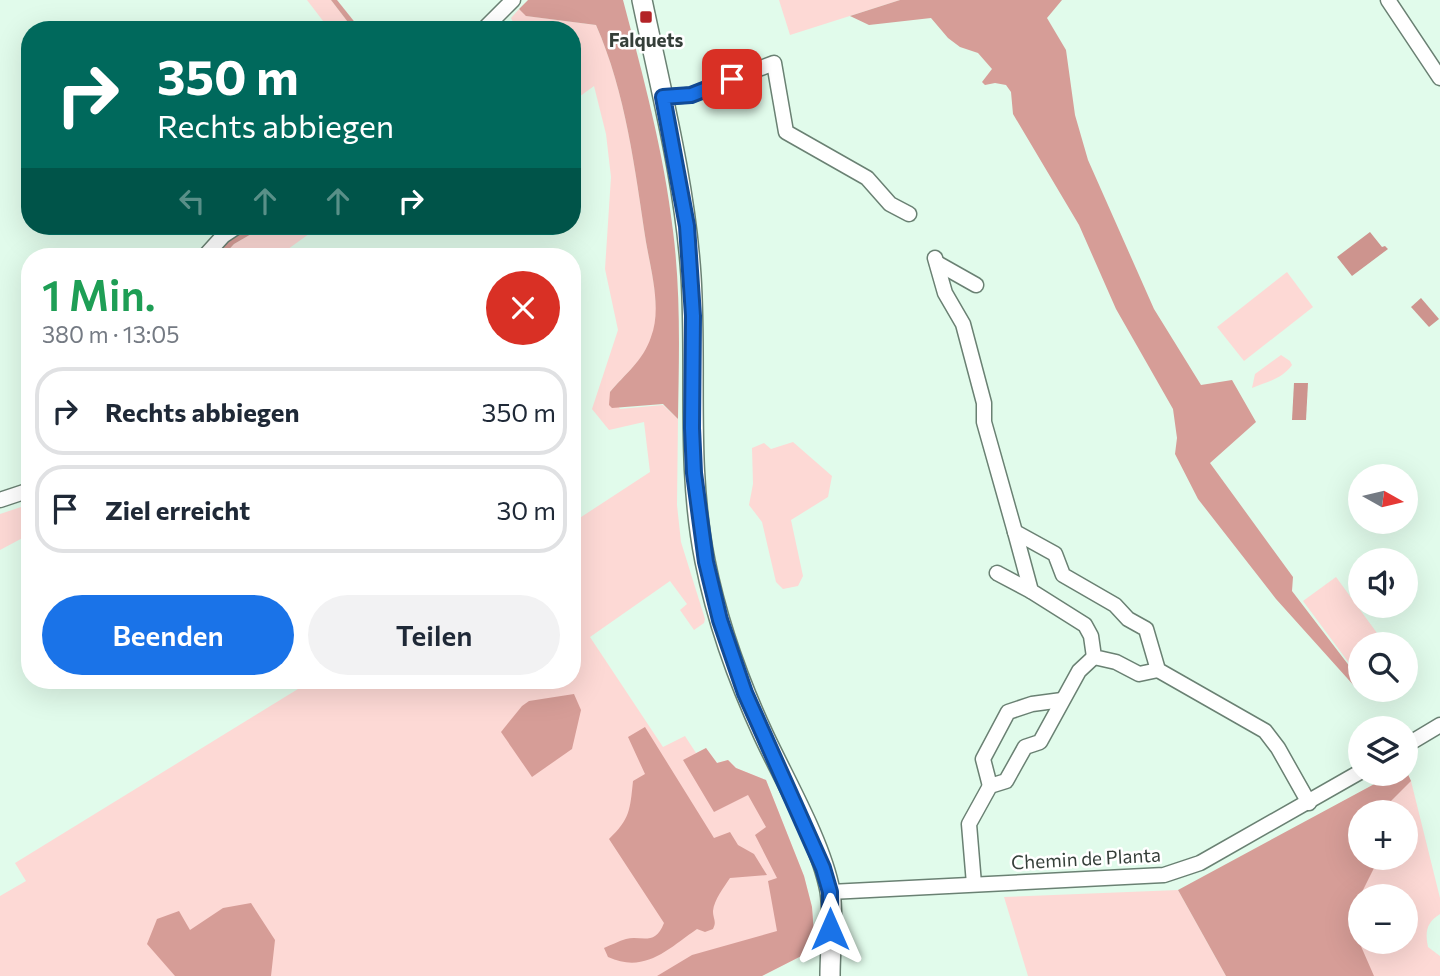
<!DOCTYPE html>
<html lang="de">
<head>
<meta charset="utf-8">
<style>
	:root { --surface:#fff; --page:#f2f2f3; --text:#1f2937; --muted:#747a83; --line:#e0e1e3; --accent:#1a73e8 }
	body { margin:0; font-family:Commissioner,sans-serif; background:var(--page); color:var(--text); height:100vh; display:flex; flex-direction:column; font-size:26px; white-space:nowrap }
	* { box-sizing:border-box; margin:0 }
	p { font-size:23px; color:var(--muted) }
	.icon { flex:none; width:38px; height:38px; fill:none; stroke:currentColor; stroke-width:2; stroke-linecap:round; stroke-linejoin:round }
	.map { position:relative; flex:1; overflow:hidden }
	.panel { position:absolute; left:21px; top:248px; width:560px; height:441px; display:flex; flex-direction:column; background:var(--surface); border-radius:28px; box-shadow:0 7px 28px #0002 }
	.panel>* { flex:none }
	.banner { position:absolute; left:21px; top:21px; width:560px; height:214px; border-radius:28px; box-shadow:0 7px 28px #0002; background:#00695c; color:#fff; overflow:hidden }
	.needle { width:46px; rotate:98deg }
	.fabs { position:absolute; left:1348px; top:464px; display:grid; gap:14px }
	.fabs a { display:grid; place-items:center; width:70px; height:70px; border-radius:50%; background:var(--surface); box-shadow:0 7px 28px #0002; font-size:35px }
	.pin { position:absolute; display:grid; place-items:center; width:60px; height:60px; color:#fff; margin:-30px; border-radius:14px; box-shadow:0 4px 10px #0006 }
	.me { position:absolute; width:77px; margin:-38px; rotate:0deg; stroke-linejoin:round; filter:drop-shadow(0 0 5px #0008) }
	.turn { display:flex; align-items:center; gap:24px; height:147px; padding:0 21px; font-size:32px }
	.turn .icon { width:91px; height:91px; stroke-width:2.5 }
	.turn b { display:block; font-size:49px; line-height:60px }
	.lanes { display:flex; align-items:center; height:66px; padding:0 21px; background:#0003; justify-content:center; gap:35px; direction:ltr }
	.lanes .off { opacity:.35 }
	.round { display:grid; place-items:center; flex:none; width:74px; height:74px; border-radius:37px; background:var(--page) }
	.overview { display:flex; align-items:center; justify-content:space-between; height:119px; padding:0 21px }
	h1 { font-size:42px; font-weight:600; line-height:52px; color:#1e9e55 }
	.button { display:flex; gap:14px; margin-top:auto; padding:14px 21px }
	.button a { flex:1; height:80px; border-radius:42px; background:var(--accent); color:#fff; font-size:28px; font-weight:600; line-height:80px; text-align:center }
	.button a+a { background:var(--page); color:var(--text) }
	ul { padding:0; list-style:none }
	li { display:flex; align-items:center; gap:21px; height:88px; margin:0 14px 10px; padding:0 7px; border:4px solid var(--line); border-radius:28px }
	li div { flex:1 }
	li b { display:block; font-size:26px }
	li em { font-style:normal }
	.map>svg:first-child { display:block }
	.green { fill:#fdd9d5; fill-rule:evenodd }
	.forest { fill:#d69d97 }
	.water { fill:#cd948e }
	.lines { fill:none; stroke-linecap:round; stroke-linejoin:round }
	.street-casing { stroke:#6a8173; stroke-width:17 }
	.secondary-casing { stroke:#6a8173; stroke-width:22 }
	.street { stroke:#fff; stroke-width:14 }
	.secondary { stroke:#fff; stroke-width:19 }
	.route-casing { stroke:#114b97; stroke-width:18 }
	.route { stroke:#1a73e8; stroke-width:12 }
	.poi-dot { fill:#b32327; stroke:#fff; stroke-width:2.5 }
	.labels { text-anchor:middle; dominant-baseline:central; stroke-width:5; stroke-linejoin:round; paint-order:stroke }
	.poi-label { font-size:19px; font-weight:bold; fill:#353f39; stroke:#fff }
	.street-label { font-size:19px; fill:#353f39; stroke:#fff }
</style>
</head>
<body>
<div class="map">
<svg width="1440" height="976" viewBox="0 0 1440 976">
	<rect width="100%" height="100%" fill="#e1fbeb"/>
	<g class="green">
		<path d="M307 0H331L354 30H330Z"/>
		<path d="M779 0H900L790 35Z"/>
		<path d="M519 9 527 16 596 25C626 93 635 169 646 242 651 271 662 309 652 337 643 361 625 374 610 392L620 409 663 405 678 419 677 505 681 542 705 619 704 623 694 630 680 610 687 604 670 581 590 637 663 747 685 736 696 753 706 748 717 763 728 760 736 768 766 780 804 876 812 907 815 949 762 976H0V896L26 881 15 863 311 681H572V523L650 472 644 422 609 430 592 409 618 330 605 269 611 177 606 134 594 86 572 102V30H511L515 26 511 18Z"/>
		<path d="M265 226H320L277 257H222L234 244Z"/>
		<path d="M1287 272 1313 307 1244 361 1217 327Z"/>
		<path d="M1281 355 1290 361 1292 365C1282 379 1267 382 1252 388L1255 374Z"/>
		<path d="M793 442 832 476 828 497 791 520 803 576 798 586 783 589 776 582 762 522 749 505 753 484 752 448 764 443 771 449Z"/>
		<path d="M30 504V534L0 550V514Z"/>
		<path d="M1336 577 1385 644H1360V667L1355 671 1303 601Z"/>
		<path d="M1405 768 1411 781 1440 898V914C1426 923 1425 932 1428 947L1440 956V976H1294L1238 859 1393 774H1405ZM1360 812H1405V858H1360ZM1360 896H1405V942H1360Z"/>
		<path d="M1178 890 1226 976H1028L1004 897Z"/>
	</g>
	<g class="forest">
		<path d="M331 0H337L361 30H354Z"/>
		<path d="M528 0H623C643 76 664 152 673 231 681 294 679 356 678 419L663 404 612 408 609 405 610 392C625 374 643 361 651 337 662 309 651 271 646 242 635 170 626 93 596 25L526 16 519 9Z"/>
		<path d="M900 0H1062L1047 18 1066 50 1075 115 1088 160 1154 309 1201 385 1232 380 1256 422 1210 463 1293 577 1292 591 1360 680V685L1356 688 1276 599 1198 499 1175 454 1177 438 1173 409 1116 309 1079 225 1013 114 1011 92 1006 85 995 83 985 85 982 82 992 69 978 53 960 47 948 38 931 18 869 25 850 16Z"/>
		<path d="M250 226H265L234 244 222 257H212L224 244Z"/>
		<path d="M574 694 581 710 572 749 532 777 501 732 522 706 529 701Z"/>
		<path d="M645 727 714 838 730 832 738 845 754 854 767 875 730 878C724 887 714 900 713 911 713 919 717 921 713 929L705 932 697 929C668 949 645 974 608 957L604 948C611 945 619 941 626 939 641 935 655 947 664 923L609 839C630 819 630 810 633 781L645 774 628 737Z"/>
		<path d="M706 748 717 763 728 760 736 768 766 780 804 876 812 907 815 949 762 976H657L692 955 777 931 768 881 777 878 755 835 766 827 748 795 714 812 683 760Z"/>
		<path d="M1405 768 1411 781 1391 801 1389 812H1360V858H1379L1362 892 1364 896H1360V944L1374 976H1226L1178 890 1393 774H1405Z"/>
		<path d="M251 903 275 940 271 976H175L147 944 157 919 179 911 190 930 223 908Z"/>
	</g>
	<g class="water">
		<path d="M1370 232 1382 247 1385 246 1388 249 1352 276 1337 257Z"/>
		<path d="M1421 298 1439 319 1429 327 1411 307Z"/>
		<path d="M1294 383H1308L1306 420H1292Z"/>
	</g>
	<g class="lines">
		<g class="street-casing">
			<g id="street">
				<path d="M1388 0 1440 78"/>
				<path d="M483 30 513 0"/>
				<path d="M663 97 691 95 774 63 786 132 867 178 890 204 909 214"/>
				<path d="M204 257 223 236 238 226"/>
				<path d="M935 258 945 293 963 324 984 403V422L1015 532 1055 554 1063 575 1115 605 1128 619 1146 629 1158 670 1265 731 1278 748 1309 803"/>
				<path d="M937 263 976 285"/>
				<path d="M0 500 30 490"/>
				<path d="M1015 532 1031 591 1085 625 1091 636 1094 657 1116 662 1139 674 1158 670"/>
				<path d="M997 573 1031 591"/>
				<path d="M1405 746 1440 725"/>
				<path d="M990 786 983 759 1008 712 1032 704 1062 700"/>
				<path d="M974 884 969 824 990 786 1006 781 1025 747 1040 742 1079 671 1094 657"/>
				<path d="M830 892 1164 875 1200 863 1360 772"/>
			</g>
		</g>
		<g class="secondary-casing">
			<path id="secondary" d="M642 0C661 91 685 183 691 276 697 371 686 466 705 561 717 621 738 680 764 736 785 781 821 843 830 891 834 918 830 949 830 976"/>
		</g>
		<use href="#street" class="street"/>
		<use href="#secondary" class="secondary"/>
	</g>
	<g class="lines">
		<g class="route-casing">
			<path id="route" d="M732 79 691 95 663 97 687 226 693 316 692 428 694 473 706 562 720 620 745 693 823 868 830 892V929"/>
		</g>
		<use href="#route" class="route"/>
	</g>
	<rect class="poi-dot" x="639" y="10" width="14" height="14" rx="3.5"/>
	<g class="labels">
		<g class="poi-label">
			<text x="646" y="39">Falquets</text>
		</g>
		<g class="street-label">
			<text transform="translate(1086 858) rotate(-3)">Chemin de Planta</text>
		</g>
	</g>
</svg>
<div class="fabs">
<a><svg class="needle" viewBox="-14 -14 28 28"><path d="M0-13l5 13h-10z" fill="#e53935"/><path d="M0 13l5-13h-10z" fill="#747a83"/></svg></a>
<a><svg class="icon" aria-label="sound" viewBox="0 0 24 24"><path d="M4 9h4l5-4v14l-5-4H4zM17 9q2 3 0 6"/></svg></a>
<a><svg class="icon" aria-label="search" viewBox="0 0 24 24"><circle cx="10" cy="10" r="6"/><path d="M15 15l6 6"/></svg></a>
<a><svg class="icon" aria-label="layers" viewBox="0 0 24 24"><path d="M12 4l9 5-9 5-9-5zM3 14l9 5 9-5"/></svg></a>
<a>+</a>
<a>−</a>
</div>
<div class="pin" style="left:732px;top:79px;background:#d93025"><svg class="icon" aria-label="arrive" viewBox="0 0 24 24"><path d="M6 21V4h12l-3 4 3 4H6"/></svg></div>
<svg class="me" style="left:830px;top:929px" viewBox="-20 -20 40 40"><path d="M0-17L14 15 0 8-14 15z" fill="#1a73e8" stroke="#fff" stroke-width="4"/></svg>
<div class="banner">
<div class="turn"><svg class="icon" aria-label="right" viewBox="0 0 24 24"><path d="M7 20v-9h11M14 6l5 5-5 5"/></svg><div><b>350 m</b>Rechts abbiegen</div></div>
<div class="lanes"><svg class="icon off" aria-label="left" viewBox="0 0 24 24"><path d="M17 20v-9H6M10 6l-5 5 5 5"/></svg><svg class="icon off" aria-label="ahead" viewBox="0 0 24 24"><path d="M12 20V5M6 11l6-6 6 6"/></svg><svg class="icon off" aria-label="ahead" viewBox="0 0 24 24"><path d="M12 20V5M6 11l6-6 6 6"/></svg><svg class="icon" aria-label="right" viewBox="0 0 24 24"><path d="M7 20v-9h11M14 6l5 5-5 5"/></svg></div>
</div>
<section class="panel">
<div class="overview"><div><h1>1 Min.</h1><p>380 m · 13:05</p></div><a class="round" style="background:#d93025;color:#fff"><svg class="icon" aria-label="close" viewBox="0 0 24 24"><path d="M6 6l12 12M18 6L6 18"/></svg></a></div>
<ul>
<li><svg class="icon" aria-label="right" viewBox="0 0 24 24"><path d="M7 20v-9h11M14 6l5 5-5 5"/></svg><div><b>Rechts abbiegen</b></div><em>350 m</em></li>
<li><svg class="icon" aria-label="arrive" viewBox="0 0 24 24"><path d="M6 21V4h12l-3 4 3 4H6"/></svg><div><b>Ziel erreicht</b></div><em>30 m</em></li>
</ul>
<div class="button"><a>Beenden</a><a>Teilen</a></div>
</section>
</div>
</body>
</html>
